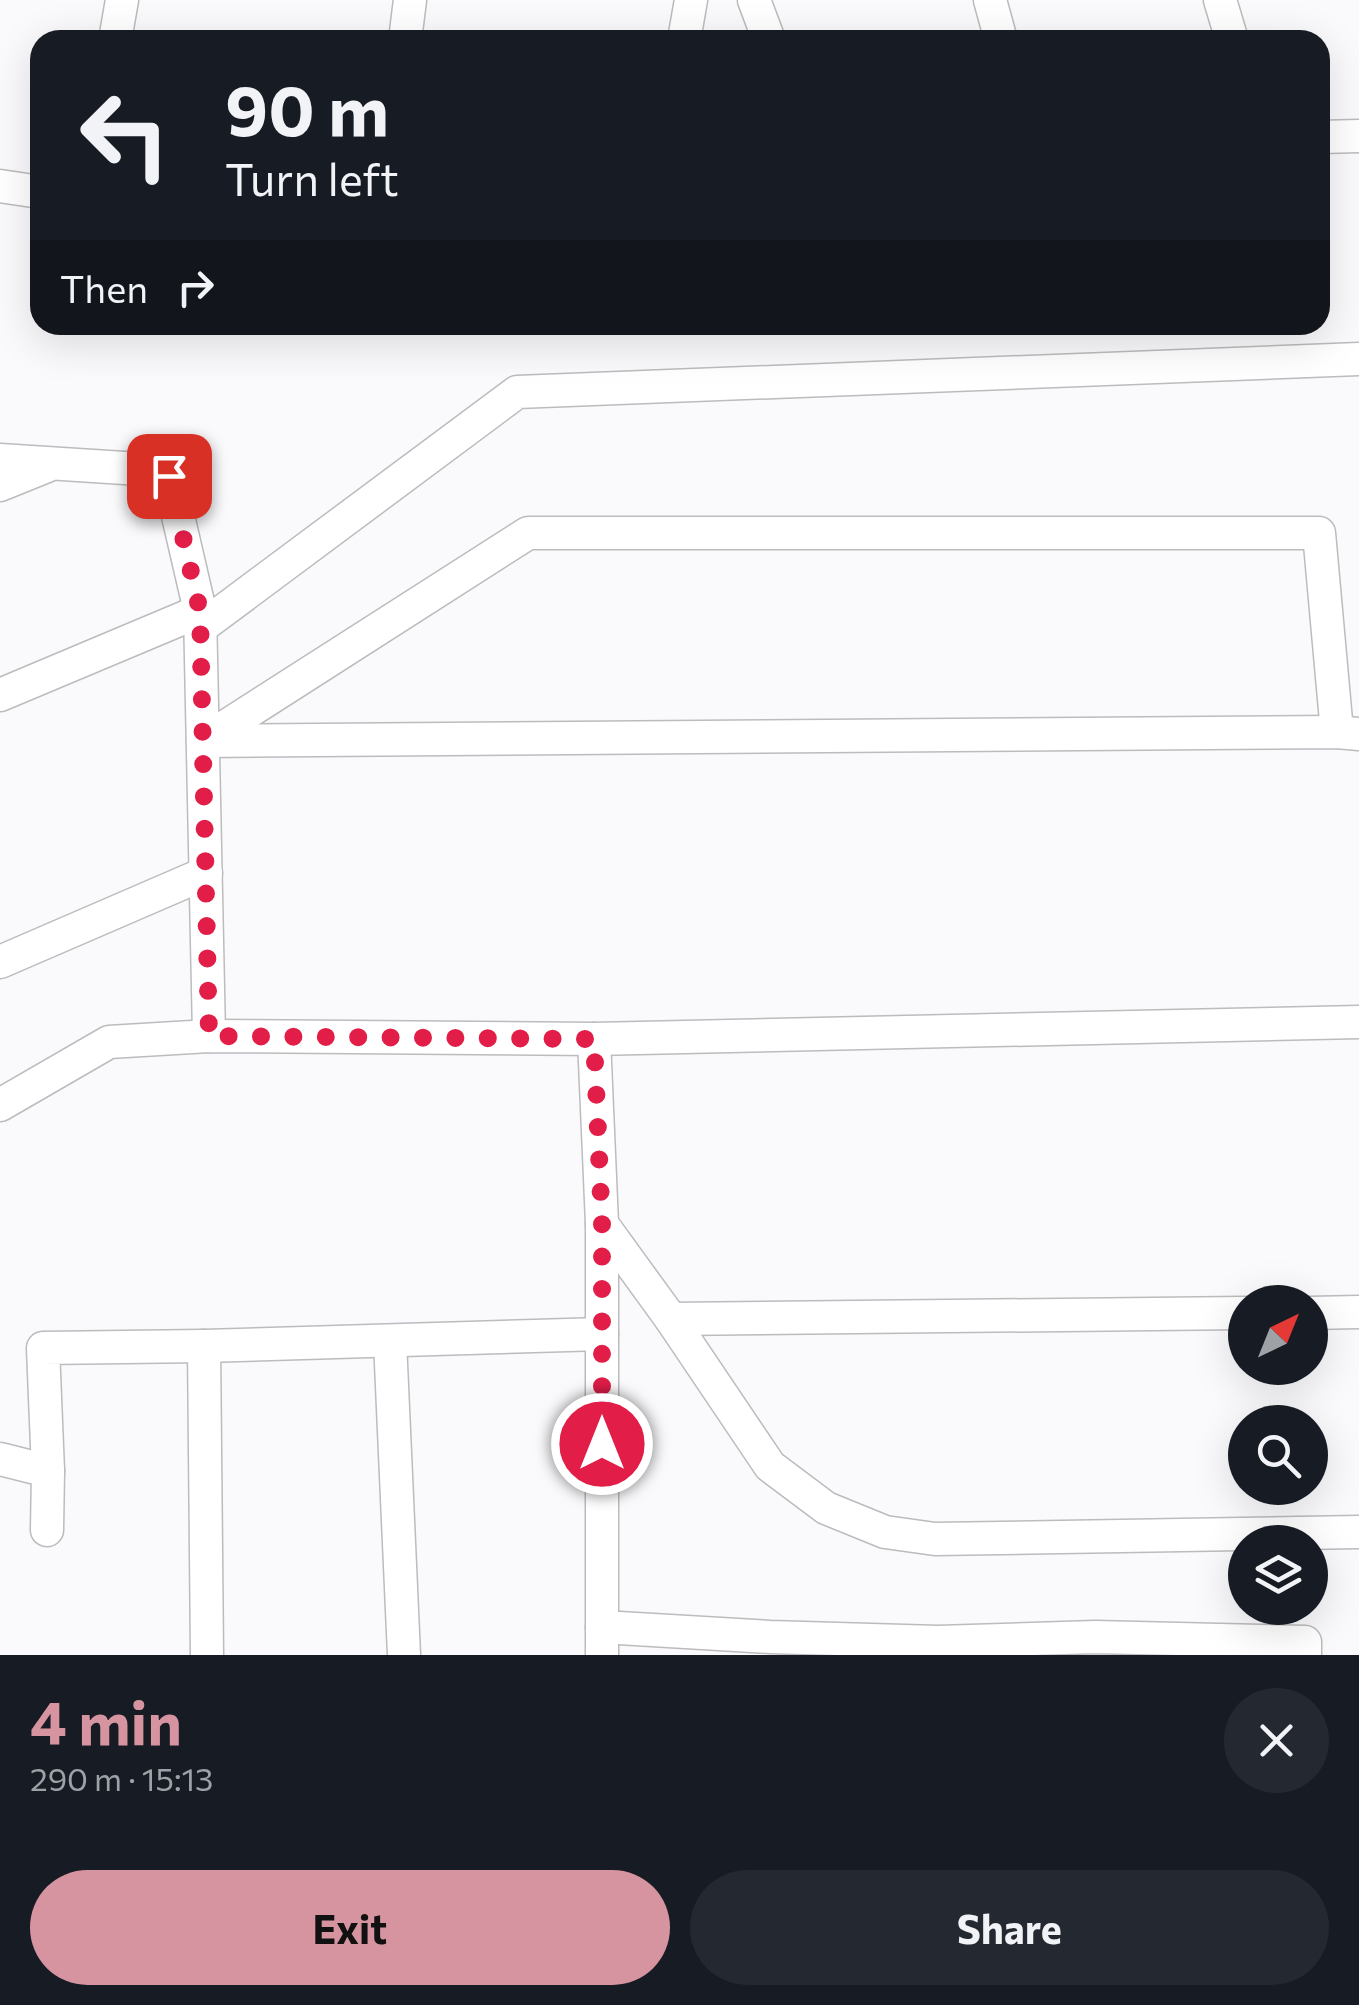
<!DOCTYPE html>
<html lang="en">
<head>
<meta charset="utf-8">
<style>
	:root { --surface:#171b24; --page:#242831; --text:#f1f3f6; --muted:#9ea1a6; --accent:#d594a0 }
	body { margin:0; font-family:Commissioner,sans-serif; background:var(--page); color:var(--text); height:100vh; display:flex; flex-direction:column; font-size:38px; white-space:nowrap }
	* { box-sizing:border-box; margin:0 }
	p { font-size:32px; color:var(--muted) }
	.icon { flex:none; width:55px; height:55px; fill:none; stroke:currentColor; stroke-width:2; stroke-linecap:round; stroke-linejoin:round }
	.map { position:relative; height:1655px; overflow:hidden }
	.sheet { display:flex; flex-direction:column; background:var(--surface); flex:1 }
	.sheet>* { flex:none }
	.banner { position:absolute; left:30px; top:30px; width:1300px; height:305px; border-radius:30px; box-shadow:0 10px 40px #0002; background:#171b24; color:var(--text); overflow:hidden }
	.needle { width:65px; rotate:43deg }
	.tools { position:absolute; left:1228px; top:1285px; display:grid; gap:20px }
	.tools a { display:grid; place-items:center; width:100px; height:100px; border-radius:50%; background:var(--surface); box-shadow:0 10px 40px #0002; font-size:50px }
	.pin { position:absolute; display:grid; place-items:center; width:85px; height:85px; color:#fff; margin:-42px; border-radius:20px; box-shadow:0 5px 15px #0006 }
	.me { position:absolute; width:110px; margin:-55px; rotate:0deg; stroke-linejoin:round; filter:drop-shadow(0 0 8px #0008) }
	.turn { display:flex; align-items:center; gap:35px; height:210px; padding:0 30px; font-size:45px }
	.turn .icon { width:130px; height:130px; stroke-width:2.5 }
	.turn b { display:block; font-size:70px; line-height:85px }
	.then { display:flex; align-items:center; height:95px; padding:0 30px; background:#0003; gap:20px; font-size:38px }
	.round { display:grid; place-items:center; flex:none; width:105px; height:105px; border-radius:52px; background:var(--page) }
	.overview { display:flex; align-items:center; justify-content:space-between; height:170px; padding:0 30px }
	h1 { font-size:60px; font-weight:700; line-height:75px; color:var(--accent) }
	.cta { display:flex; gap:20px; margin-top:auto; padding:20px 30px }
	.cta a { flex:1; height:115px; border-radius:60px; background:var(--accent); color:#111; font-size:40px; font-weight:700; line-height:115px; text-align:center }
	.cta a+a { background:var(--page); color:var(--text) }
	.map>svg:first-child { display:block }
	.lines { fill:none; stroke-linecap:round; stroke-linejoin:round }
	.street-casing { stroke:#bcbbbe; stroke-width:35 }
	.street { stroke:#fff; stroke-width:32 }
	.route { stroke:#e11d48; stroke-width:18; stroke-dasharray:0 32.4 }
</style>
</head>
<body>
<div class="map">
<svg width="1359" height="1655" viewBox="0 0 1359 1655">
	<rect width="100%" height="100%" fill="#faf9fc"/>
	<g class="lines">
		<g class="street-casing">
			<g id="street">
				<path d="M754 0 769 40"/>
				<path d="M990 0 1001 40"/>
				<path d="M1220 0 1232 40"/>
				<path d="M115 40 122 0"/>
				<path d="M405 40 410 0"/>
				<path d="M684 40 691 0"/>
				<path d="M1320 137 1359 136"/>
				<path d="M0 186 40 192"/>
				<path d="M0 460 155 470 169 477 200 611 209 1036"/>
				<path d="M0 485 47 466"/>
				<path d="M200 628 517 392 1359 359"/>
				<path d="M0 695 200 611"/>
				<path d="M203 741 528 533H1319L1337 732"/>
				<path d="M204 741 1337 732 1359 734"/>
				<path d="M0 962 206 873"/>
				<path d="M594 1039 602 1224V1655"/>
				<path d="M0 1105 109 1042 209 1036 594 1039 1359 1022"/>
				<path d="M602 1224 671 1319 770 1466 826 1508 885 1532 935 1539 1359 1532"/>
				<path d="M1310 1313 1359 1312"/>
				<path d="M671 1319 1245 1313"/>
				<path d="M390 1341 404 1655"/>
				<path d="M204 1346 207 1655"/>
				<path d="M0 1459 48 1471"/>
				<path d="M47 1530 48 1471 43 1348 204 1346 602 1334"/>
				<path d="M602 1627 770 1637 938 1642 1095 1637 1305 1642V1655"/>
			</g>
		</g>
		<use href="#street" class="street"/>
	</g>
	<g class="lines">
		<path class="route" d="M169 476 200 611 209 1036 594 1039 602 1224V1444"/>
	</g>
</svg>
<div class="tools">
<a><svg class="needle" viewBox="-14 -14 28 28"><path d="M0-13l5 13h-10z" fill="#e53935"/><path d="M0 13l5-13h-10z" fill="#9ea1a6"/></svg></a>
<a><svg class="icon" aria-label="search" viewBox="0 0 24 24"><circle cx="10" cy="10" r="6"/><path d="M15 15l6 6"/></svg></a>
<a><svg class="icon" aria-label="layers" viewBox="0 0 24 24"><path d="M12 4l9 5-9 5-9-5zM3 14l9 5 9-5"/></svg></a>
</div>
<div class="pin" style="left:169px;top:476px;background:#d93025"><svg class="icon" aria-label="arrive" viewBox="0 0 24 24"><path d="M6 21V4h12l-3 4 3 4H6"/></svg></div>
<svg class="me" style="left:602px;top:1444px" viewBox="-20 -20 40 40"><circle r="17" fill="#e11d48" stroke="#fff" stroke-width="3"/><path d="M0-11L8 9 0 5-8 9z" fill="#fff"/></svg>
<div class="banner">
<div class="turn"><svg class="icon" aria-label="left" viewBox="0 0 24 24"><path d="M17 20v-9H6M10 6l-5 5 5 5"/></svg><div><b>90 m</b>Turn left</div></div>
<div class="then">Then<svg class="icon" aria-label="right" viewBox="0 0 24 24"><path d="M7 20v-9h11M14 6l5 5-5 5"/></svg></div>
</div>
</div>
<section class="sheet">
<div class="overview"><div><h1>4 min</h1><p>290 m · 15:13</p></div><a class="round"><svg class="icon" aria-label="close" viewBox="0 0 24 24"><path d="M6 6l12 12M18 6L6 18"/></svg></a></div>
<div class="cta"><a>Exit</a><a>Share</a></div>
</section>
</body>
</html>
